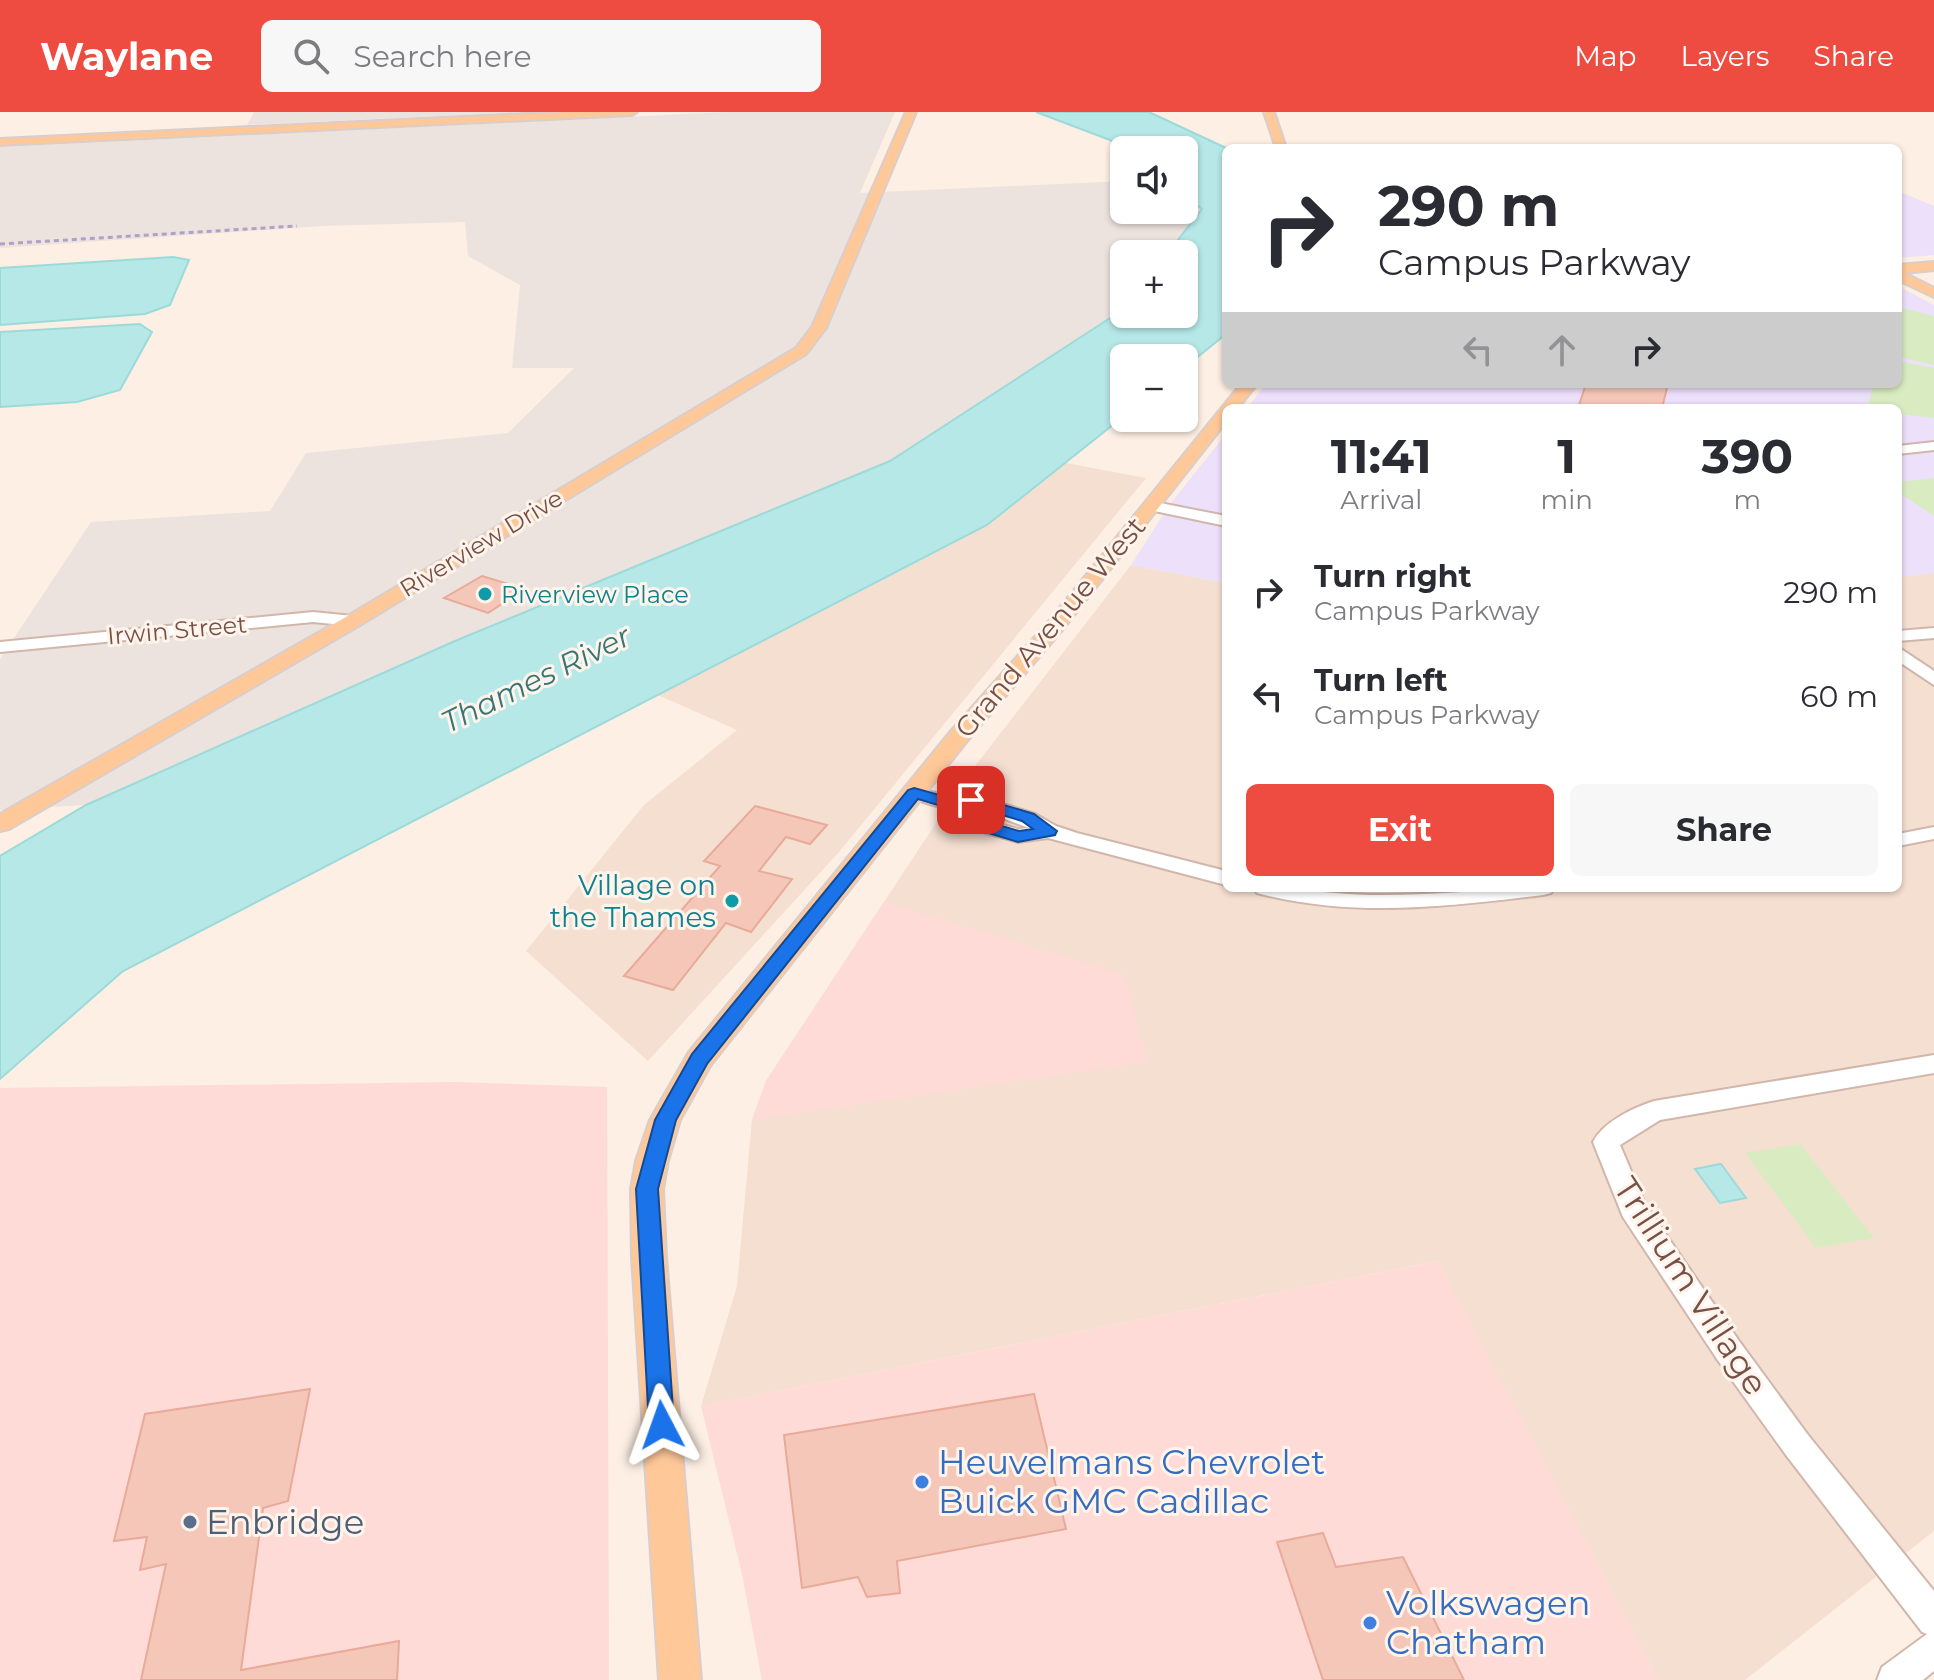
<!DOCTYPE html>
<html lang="en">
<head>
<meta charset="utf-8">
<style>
	:root { --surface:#fff; --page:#f7f7f7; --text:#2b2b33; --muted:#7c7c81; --accent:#ee4b41 }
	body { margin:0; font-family:Montserrat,sans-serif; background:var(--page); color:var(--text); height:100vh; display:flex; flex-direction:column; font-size:30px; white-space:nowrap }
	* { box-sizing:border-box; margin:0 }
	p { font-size:26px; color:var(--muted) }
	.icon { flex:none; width:44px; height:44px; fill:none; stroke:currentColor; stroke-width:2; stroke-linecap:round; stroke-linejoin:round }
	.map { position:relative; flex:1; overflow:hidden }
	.panel { position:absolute; left:1222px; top:292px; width:680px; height:488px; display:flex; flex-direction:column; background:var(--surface); border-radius:12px; box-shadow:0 2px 6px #0004 }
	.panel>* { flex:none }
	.guide { position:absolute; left:1222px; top:32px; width:680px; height:244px; border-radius:12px; box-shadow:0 2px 6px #0004; background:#fff; color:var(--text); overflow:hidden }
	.controls { position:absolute; left:1110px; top:24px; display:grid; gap:16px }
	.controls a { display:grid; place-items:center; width:88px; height:88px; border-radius:12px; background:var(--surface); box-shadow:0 2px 6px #0004; font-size:40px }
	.pin { position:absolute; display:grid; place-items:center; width:68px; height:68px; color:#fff; margin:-34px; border-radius:16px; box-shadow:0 4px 12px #0006 }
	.me { position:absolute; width:88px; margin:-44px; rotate:356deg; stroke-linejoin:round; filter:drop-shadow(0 0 6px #0008) }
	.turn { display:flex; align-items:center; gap:28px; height:168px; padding:0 24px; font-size:36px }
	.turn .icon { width:104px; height:104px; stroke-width:2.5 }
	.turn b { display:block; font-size:56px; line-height:68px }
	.lanes { display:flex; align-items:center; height:76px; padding:0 24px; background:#0003; justify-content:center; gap:40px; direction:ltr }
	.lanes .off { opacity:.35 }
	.eta { display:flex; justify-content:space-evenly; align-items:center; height:136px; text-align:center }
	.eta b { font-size:48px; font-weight:700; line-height:56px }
	.action { display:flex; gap:16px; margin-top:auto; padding:16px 24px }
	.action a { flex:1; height:92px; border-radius:12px; background:var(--accent); color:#fff; font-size:32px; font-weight:700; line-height:92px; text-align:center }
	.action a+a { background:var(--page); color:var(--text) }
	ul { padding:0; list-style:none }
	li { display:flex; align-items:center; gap:24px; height:104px; padding:0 24px }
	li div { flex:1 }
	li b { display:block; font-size:30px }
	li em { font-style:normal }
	header { display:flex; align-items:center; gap:48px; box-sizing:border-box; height:112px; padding:0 40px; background:var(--accent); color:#fff }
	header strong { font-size:38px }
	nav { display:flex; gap:44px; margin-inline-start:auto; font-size:28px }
	.search { width:560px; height:72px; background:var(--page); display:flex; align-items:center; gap:20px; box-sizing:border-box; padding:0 28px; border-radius:12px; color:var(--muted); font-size:30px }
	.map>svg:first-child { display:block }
	.residential { fill:#f5dfd1 }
	.commercial { fill:#fedbd6 }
	.industrial { fill:#ede3de }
	.education { fill:#ece0fa }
	.green { fill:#d9ecc1 }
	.water { fill:#b6e8e7; stroke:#9cdada; stroke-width:2 }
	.building { fill:#f4c7b9; stroke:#e8aa99; stroke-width:2 }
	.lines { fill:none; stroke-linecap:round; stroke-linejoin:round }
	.minor-casing { stroke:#d1b6ab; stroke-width:4 }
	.major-casing { stroke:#d9cecb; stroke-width:4 }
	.minor { fill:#fff; fill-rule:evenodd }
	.major { fill:#ffc899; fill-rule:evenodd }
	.rail { stroke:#afa1c8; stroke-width:3; stroke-dasharray:5 4; stroke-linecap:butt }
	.route { fill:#1a73e8; stroke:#114b97; stroke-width:2 }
	.culture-dot { fill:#0f9aa8; stroke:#fff4eb; stroke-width:3 }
	.shop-dot { fill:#3f7fe0; stroke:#fff4eb; stroke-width:3 }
	.service-dot { fill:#5c6f8a; stroke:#fff4eb; stroke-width:3 }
	.labels { text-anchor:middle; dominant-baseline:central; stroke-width:6; stroke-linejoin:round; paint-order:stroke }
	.far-street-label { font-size:24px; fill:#775147; stroke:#fff4eb }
	.far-culture-label { font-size:24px; fill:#0d838f; stroke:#fff4eb; text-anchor:start }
	.street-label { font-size:28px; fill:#775147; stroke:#fff4eb }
	.culture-label { font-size:28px; fill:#0d838f; stroke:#fff4eb; text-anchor:end }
	.water-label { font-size:30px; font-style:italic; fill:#387676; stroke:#fff4eb }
	.near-street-label { font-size:34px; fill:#775147; stroke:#fff4eb }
	.near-shop-label { font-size:34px; fill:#366cbe; stroke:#fff4eb; text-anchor:start }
	.near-service-label { font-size:34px; fill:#4e5e75; stroke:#fff4eb; text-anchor:start }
</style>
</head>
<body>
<header>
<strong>Waylane</strong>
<div class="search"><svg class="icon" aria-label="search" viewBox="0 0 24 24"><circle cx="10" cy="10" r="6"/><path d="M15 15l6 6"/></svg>Search here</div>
<nav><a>Map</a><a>Layers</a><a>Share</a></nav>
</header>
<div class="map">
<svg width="1934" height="1568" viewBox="0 0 1934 1568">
	<rect width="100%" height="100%" fill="#fdefe3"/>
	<g class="residential">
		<path d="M1066 351 1146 366 839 740 648 949 526 839 644 693 737 618 658 583 987 414Z"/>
		<path d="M1131 453 1226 471V776H1898V465L1934 461V1419L1745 1568H1659L1437 1149 701 1294 737 1174 752 1008 766 969 965 667Z"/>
	</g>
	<g class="commercial">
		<path d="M884 790 1123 862 1148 950 752 1008 766 969Z"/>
		<path d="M454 970 607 975 609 1568H0V976Z"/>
		<path d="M1438 1149 1659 1568H762L742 1462 701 1294Z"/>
	</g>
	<g class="industrial">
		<path d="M254 0H527L247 13Z"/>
		<path d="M728 0H895L860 81 1124 69V98H1184V83L1203 97 1167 142H1124V197L890 349 455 529 86 693 0 698V547L91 410 270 399 306 341 508 321 574 256H512L520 173 468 144 465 110 323 114 0 136V35Z"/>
	</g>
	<g class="education">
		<path d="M1898 79 1934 94V143L1898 146Z"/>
		<path d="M1898 174 1934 193V461L1898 465V296H1247L1266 272H1898Z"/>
		<path d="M1226 322V471L1131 453 1171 391Z"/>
	</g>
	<g class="green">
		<path d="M1898 195 1934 204V253L1898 245Z"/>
		<path d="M1898 249 1934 256V306L1898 302V296H1868L1873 272H1898Z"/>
		<path d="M1934 366V404L1898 380V370Z"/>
		<path d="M1800 1032 1874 1126 1816 1136 1745 1041Z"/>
	</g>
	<g class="water">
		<path d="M1036 0H1149L1226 36V222L1184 256V246H1124V304L987 413 123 859 0 967V744L86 693 455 529 890 349 1124 197V202H1184V142H1167L1202 97 1184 83V38H1124L1110 28Z"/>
		<path d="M173 145 189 148 170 193 145 202 0 213V156Z"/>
		<path d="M140 212 152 220 120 278 77 290 0 295V220Z"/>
		<path d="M1720 1052H1721L1746 1086 1720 1091 1695 1057Z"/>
	</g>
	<g class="building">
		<path d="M1586 272H1668L1662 296H1578Z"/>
		<path d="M482 464 525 477 488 501 444 486Z"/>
		<path d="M755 694 827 713 810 732 786 725 759 759 792 767 751 820 726 811 673 878 624 864 720 754 704 749Z"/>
		<path d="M310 1277 288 1389 263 1396 241 1558 399 1529 397 1568H141L166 1452 140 1458 147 1425 114 1429 145 1302Z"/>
		<path d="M1034 1282 1066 1417 897 1449 900 1481 867 1485 858 1465 802 1476 784 1323Z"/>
		<path d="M1323 1421 1336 1455 1403 1445 1464 1568H1323L1277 1430Z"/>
	</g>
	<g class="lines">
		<g class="minor-casing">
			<g id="minor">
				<path d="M1934 330V338L1898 342V334Z"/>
				<path d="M1150 389 1226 404V414L1145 397V391Z"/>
				<path d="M313 500 353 504 362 509 353 514 313 510 0 540V530Z"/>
				<path d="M1934 516V526L1898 529V519Z"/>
				<path d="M1898 535 1934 559V573L1898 549Z"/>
				<path d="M914 675 949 685 978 684 1035 702 1056 714 1077 721 1226 759V773L1048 726 1018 730 948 710 940 695 907 685 904 681ZM970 694 1029 716 1018 717 963 702 960 696Z"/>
				<path d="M1934 715V727L1898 734V722Z"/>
				<path d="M1254 776C1293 776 1331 782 1370 783 1432 784 1493 776 1554 776L1551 781 1543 783C1447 795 1352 806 1257 781Z"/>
				<path d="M1934 943V961L1660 1008 1620 1033 1645 1092 1739 1229 1808 1323 1934 1479V1559L1923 1568H1877L1882 1555 1927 1522 1922 1520 1786 1343 1717 1247 1623 1105 1593 1030C1603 1010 1633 996 1654 989Z"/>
			</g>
		</g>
		<g class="major-casing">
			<g id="major">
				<path d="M567 0H637L632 3 0 33V27Z"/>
				<path d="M906 0H916L826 216 806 242 360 513 9 717 0 719V702L346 505 796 236 812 215Z"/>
				<path d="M1264 0H1274L1286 36H1276Z"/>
				<path d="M1934 150V158L1904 161 1934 176V185L1898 168V153Z"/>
				<path d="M1241 272H1257L1238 296H1226V310L1063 517 967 629 710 954 680 1008 668 1049 663 1077 666 1145 701 1568H659L632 1145 631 1077 636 1049 650 1008 689 940 951 619 1049 509Z"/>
			</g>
		</g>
		<use href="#minor" class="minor"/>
		<use href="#major" class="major"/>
		<path class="rail" d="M0 132 297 114"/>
	</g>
	<path class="route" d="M914 676 954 687 962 702 1019 719 1033 717 1022 709 965 692 962 688 965 685 971 683 1034 702 1057 719 1055 723 1018 730 949 709 941 694 918 687 707 952 676 1008 658 1077 674 1313 671 1321 662 1325 653 1321 649 1313 636 1077 655 1008 692 942 908 678Z"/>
	<g class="culture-dot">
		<circle cx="485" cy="482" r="8"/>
		<circle cx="732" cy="789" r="8"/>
	</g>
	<g class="shop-dot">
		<circle cx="922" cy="1370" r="8"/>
		<circle cx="1370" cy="1511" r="8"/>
	</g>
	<circle class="service-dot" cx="190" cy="1410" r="8"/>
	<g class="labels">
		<g class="far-street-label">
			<text transform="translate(481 431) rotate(-31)">Riverview Drive</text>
			<text transform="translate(177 518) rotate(-5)">Irwin Street</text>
		</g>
		<g class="far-culture-label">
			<text x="501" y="482">Riverview Place</text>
		</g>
		<g class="street-label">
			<text transform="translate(1050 515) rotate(-50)">Grand Avenue West</text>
		</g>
		<g class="culture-label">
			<text x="716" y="773">Village on<tspan x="716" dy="32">the Thames</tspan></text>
		</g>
		<g class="water-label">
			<text transform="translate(536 567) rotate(-26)">Thames River</text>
		</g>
		<g class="near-street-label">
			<text transform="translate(1691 1174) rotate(57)">Trillium Village</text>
		</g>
		<g class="near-shop-label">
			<text x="938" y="1350">Heuvelmans Chevrolet<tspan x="938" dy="39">Buick GMC Cadillac</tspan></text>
			<text x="1386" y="1491">Volkswagen<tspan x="1386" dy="39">Chatham</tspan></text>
		</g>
		<g class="near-service-label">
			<text x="206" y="1410">Enbridge</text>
		</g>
	</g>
</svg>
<div class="controls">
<a><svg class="icon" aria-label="sound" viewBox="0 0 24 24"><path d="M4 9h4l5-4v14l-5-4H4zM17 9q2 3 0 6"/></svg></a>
<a>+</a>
<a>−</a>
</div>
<div class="pin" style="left:971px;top:688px;background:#d93025"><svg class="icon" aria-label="arrive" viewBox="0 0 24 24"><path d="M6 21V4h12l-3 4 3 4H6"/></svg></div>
<svg class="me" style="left:662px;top:1313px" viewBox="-20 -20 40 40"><path d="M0-17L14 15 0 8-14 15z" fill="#1a73e8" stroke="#fff" stroke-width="4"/></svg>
<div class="guide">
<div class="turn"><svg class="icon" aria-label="right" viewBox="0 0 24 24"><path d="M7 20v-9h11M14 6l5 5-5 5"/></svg><div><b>290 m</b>Campus Parkway</div></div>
<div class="lanes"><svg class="icon off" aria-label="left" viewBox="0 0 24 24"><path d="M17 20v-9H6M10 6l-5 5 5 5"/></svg><svg class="icon off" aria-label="ahead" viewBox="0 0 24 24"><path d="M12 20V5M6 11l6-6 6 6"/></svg><svg class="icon" aria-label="right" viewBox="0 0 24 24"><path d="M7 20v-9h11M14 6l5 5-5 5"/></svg></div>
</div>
<section class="panel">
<div class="eta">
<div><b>11:41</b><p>Arrival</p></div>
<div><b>1</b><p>min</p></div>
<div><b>390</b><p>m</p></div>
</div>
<ul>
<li><svg class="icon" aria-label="right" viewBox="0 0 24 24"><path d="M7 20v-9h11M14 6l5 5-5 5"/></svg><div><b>Turn right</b><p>Campus Parkway</p></div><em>290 m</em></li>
<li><svg class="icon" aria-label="left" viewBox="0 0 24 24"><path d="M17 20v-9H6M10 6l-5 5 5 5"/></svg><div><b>Turn left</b><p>Campus Parkway</p></div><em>60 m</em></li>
</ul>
<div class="action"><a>Exit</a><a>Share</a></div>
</section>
</div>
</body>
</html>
